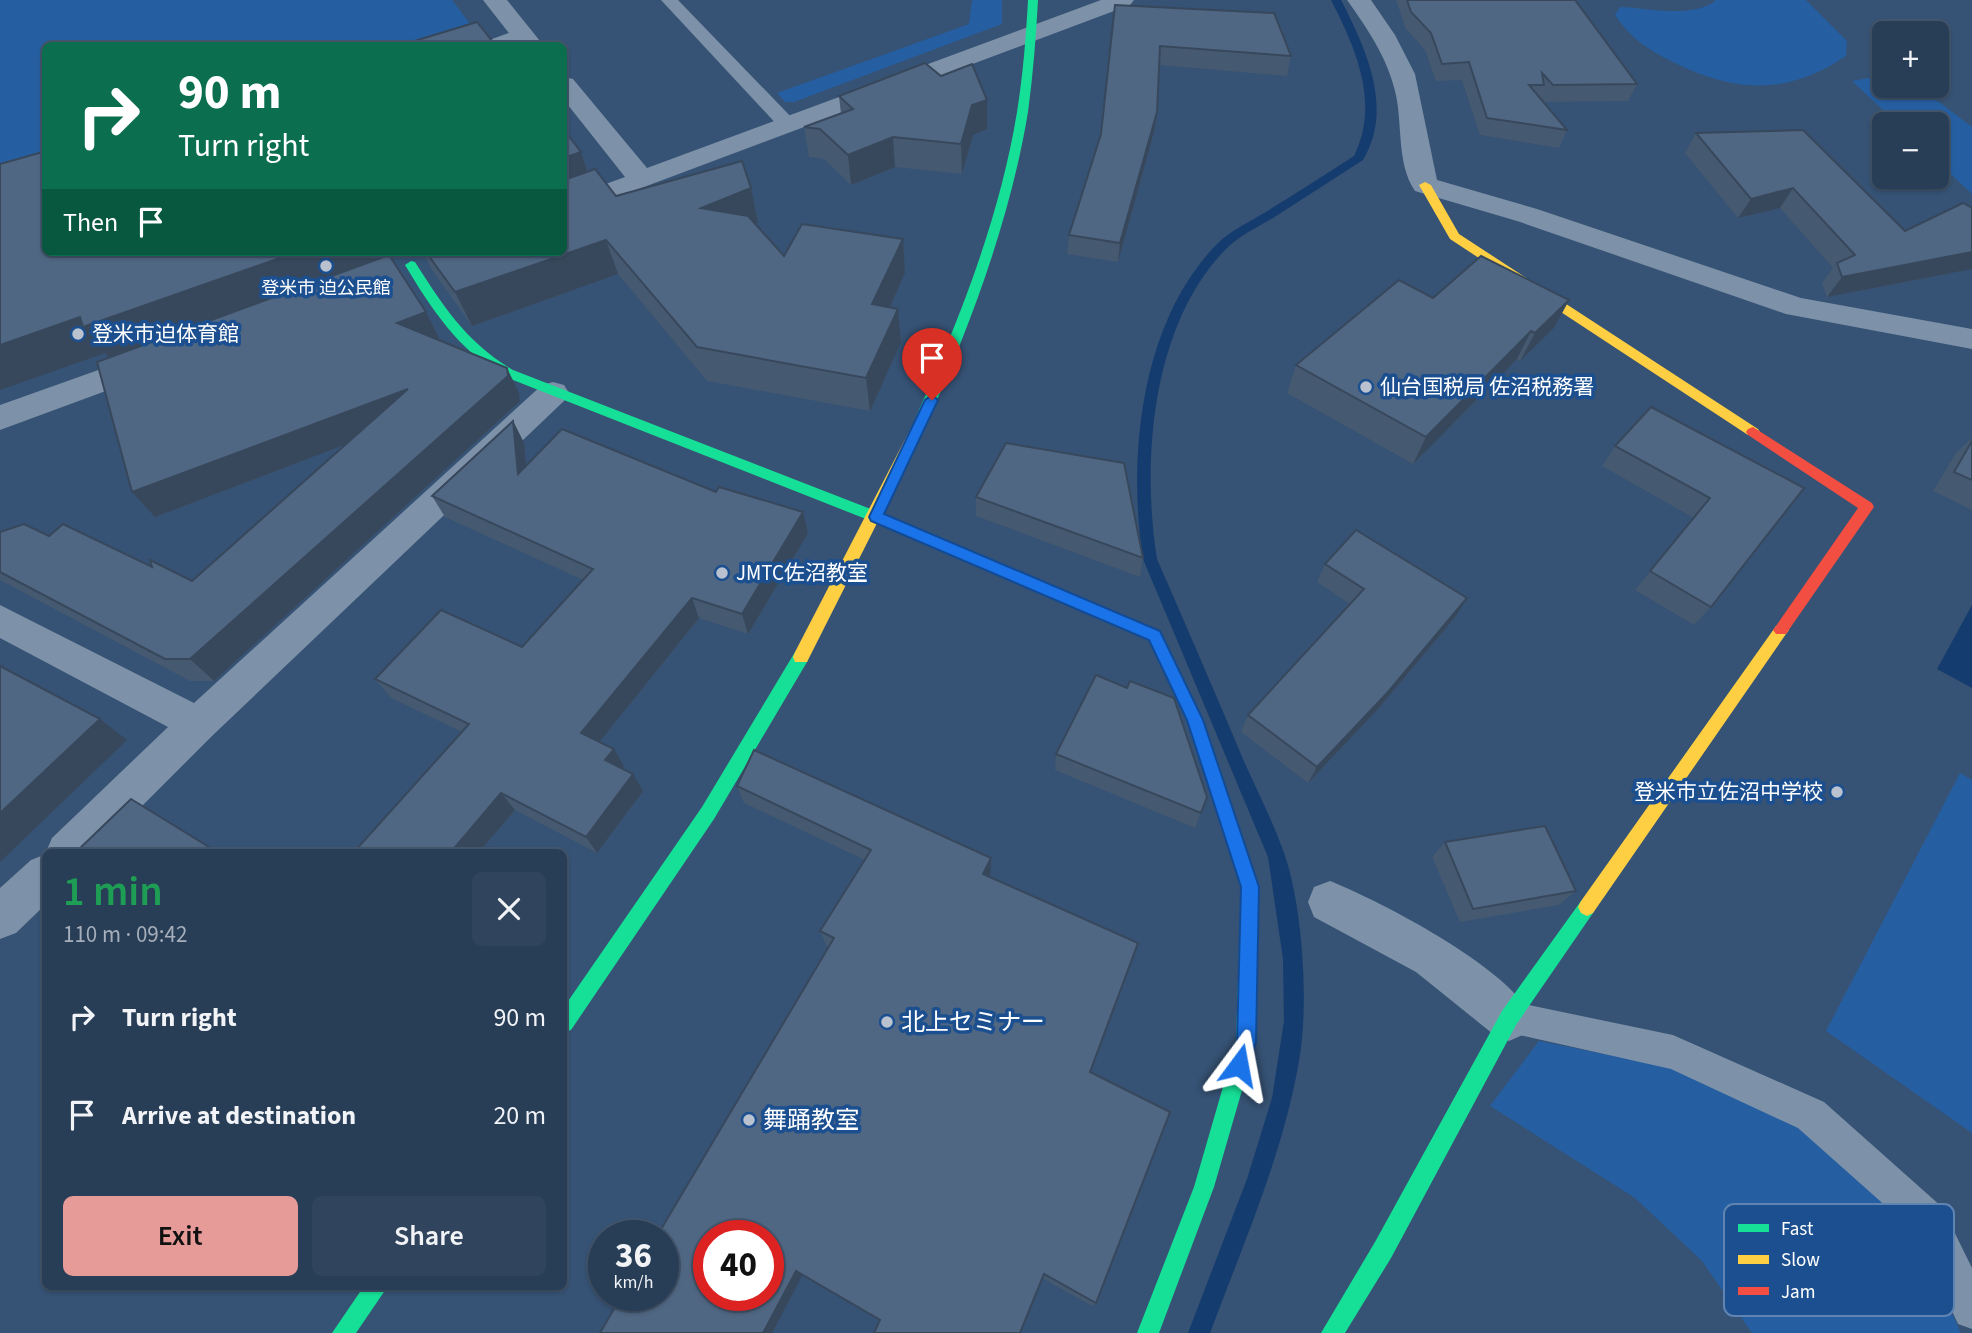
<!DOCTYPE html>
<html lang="en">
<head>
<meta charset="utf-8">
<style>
	:root { --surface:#283e57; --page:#30455d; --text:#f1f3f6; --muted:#a5aeba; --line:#44576d; --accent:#e69b98 }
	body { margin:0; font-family:"Source Sans 3","Noto Sans JP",sans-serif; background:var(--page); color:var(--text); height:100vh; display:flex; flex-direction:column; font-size:26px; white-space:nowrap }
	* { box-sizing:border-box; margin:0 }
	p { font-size:23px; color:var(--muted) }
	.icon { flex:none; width:38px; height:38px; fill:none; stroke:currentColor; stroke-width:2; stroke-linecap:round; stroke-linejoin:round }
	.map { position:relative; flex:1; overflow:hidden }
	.panel { position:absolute; left:42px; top:849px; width:525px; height:441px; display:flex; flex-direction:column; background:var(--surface); border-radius:10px; box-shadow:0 2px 5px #0004,0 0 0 2px var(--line) }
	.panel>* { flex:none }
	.guide { position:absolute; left:42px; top:42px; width:525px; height:214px; border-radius:10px; box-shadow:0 2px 5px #0004,0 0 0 2px var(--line); background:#0b6e4f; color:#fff; overflow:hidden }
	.fabs { position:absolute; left:1872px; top:21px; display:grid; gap:14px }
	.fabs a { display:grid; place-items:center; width:77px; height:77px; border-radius:10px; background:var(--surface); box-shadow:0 2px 5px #0004,0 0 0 2px var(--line); font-size:35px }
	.speed { position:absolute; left:588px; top:1220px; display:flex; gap:14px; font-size:35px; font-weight:700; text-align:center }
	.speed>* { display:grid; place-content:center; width:91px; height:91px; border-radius:50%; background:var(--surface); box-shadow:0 2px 5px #0004,0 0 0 2px var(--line); line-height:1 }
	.speed small { font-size:18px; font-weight:400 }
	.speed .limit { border:10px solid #d22; background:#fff; color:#111 }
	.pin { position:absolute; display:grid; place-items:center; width:60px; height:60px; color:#fff; margin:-72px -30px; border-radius:50% 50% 50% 0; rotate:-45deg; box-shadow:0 0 7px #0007 }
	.pin .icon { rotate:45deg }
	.me { position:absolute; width:77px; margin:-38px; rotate:13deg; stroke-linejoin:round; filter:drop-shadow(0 0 5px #0008) }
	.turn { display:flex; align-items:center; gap:24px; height:147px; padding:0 21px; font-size:32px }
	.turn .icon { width:91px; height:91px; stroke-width:2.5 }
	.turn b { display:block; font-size:49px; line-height:60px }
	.then { display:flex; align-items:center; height:66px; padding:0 21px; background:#0003; gap:14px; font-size:26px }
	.round { display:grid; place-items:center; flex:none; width:74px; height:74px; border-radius:10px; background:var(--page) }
	.summary { display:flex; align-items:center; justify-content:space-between; height:119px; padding:0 21px }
	h1 { font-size:42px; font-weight:600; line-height:52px; color:#1e9e55 }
	.button { display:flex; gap:14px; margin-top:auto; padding:14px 21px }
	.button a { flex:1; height:80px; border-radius:10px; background:var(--accent); color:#111; font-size:28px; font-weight:600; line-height:80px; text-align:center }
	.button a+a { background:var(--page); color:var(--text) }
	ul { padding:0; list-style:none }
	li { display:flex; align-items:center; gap:21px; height:98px; padding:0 21px }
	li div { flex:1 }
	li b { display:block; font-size:26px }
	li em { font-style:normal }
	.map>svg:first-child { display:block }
	.green { fill:#265fa1 }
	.water { fill:#153c6e }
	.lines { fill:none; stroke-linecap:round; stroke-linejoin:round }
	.stream { fill:#153c6e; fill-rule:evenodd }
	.lane { fill:#7d92a8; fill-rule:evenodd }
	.street { fill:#7d92a8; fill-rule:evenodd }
	.fast { fill:#16e098; fill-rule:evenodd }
	.slow { fill:#ffcf43; fill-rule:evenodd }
	.jam { fill:#f24e42; fill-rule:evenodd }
	.wall { fill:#455971 }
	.shaded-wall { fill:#38485c }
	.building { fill:#506783; stroke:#38485c; stroke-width:2; fill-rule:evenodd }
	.route { fill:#1a73e8; stroke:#114b97; stroke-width:2 }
	.poi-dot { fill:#b9c2ce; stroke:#1b4f8f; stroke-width:2.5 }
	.labels { text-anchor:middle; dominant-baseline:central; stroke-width:7; stroke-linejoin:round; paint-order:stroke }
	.far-poi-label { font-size:18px; fill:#fff; stroke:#1b4f8f }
	.poi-label { font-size:21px; fill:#fff; stroke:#1b4f8f; text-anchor:start }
	.near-poi-label { font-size:24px; fill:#fff; stroke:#1b4f8f; text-anchor:start }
	.key { fill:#1b4f8f; stroke:#5f84b1; stroke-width:2 }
	.key-label { font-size:19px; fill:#fff }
</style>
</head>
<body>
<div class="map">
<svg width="1972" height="1333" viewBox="0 0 1972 1333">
	<rect width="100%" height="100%" fill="#365274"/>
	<g class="green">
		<path d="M0 0H452L479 36 446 46H46L45 162 0 175Z"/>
		<path d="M972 0H1002V24L794 102H785L777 93 969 24Z"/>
		<path d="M1716 0H1806L1847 41 1846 56C1788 95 1738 93 1677 64 1650 51 1631 39 1615 15L1620 7C1647 8 1695 19 1716 0Z"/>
		<path d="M1885 75V86H1918L1972 127V194L1937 161V124H1898L1852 81Z"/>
		<path d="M1960 773 1972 780V1133L1826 1031Z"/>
		<path d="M1539 1041 1674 1068 1805 1131 1912 1225 1961 1333H1752L1702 1261 1635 1198 1490 1106Z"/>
	</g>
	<path class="water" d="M1972 605V688L1937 669Z"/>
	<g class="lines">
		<path class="stream" d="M1331 0H1341C1366 49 1394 108 1363 160 1333 179 1303 199 1273 218 1258 227 1241 235 1228 247 1152 321 1141 460 1157 559 1186 626 1215 692 1243 759 1257 791 1274 823 1285 856 1303 909 1309 1006 1299 1061 1283 1155 1243 1244 1210 1333H1188L1247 1179 1272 1098 1284 1021 1283 959 1268 857 1143 559C1127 456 1141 319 1219 242 1232 230 1249 222 1264 213 1294 195 1324 175 1354 156 1380 103 1356 49 1331 0Z"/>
		<g class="lane">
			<path d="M661 0H678L795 121 797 125 795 129H781Z"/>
			<path d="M522 28 528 29 531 33 528 37 501 46H473Z"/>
			<path d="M1509 1001 1673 1035 1824 1102 1942 1207 1972 1268V1329L1958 1324 1916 1233 1798 1128 1671 1069 1497 1030 1492 1018 1497 1006Z"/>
		</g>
		<g class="street">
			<path d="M483 0H507L544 46H519Z"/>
			<path d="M1101 0H1134L1130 5 564 217V199L625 177 564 100V77L573 79 647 168Z"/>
			<path d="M1347 0H1371L1395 35 1415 74 1437 180 1537 209 1801 298 1972 329V349L1786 314 1517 221 1415 191C1396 163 1403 122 1395 91 1387 57 1367 28 1347 0Z"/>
			<path d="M149 352 160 355 165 363 160 371 0 430V405Z"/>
			<path d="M553 382 564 385 569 393 564 401 212 736 96 852H46L52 838 168 727 0 638V605L194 703 542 385Z"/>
			<path d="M46 854V904L16 933 0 939V888L31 860Z"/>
			<path d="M1330 881C1380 901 1512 969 1532 1018L1525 1034 1509 1041 1493 1034 1416 972 1314 917 1308 902 1314 887Z"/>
		</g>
		<g class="fast">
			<path d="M1028 0H1038C1036 37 1033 75 1028 112 1010 221 970 325 926 426L919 431 912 426C957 325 999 222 1017 112 1023 75 1026 37 1028 0Z"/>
			<path d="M411 261 415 262C443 306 467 343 513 370L881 513 1016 570 1018 574 1016 578H1006L871 521 503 376C458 349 432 310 405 265Z"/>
			<path d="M801 650 807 652 809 657 807 662 714 819 571 1030 564 1032V1007L702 807 795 652Z"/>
			<path d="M1204 739 1210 741 1212 746 1259 886 1256 1042 1214 1187 1159 1333H1137L1194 1187 1236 1042 1241 886 1196 746 1198 741Z"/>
			<path d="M1587 898 1593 901 1596 907 1593 913 1516 1025 1391 1258 1345 1333H1321L1375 1242 1502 1011 1581 901Z"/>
			<path d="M364 1286H388L356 1333H332Z"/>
		</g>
		<g class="slow">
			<path d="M1425 182 1431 185 1459 234 1758 429 1760 432 1758 435H1748L1450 239 1419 185Z"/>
			<path d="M919 421 926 426 807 662H795L793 657 795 652 912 426Z"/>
			<path d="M1011 568 1160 631 1203 720 1212 746 1210 751 1204 753 1198 751 1187 720 1149 639 1006 578 1004 574Z"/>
			<path d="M1781 624 1786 626 1789 630 1786 634 1593 913 1587 916 1581 913 1578 907 1581 901 1776 626Z"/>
		</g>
		<path class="jam" d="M1753 427 1872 503 1874 507 1786 634H1776L1773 630 1776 626 1858 508 1748 435 1746 432 1748 429Z"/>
	</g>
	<g class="wall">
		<path d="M1396 0H1575L1637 84 1628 101 1545 102 1539 96V97L1567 130 1559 148 1480 135 1462 80 1436 81 1425 50 1406 29Z"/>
		<path d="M1115 5 1291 56 1287 76 1159 65 1157 112 1154 132 1118 262 1067 254 1069 235 1101 134Z"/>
		<path d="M839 96 987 129 973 135 962 174 895 167 851 185 824 159 809 157 804 127 841 114Z"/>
		<path d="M1696 133 1905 231 1972 208V269L1827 297 1822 283 1833 268 1780 208 1738 218 1685 153Z"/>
		<path d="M581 152 588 172 616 196 751 188 758 223 756 224 784 256 903 239 905 273 890 307 898 309 901 342 870 411 707 381 618 274 472 326 432 270 423 252H564Z"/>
		<path d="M0 164 392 259 426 312 439 338 437 339 519 393 520 401 214 681H190L0 580V532L49 536 152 567 192 581 347 444 155 517 132 492 109 358 105 353Z"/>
		<path d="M1433 298 1569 300 1554 328 1520 361 1517 359 1413 464 1287 393 1296 365Z"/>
		<path d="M513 421 524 443 526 465 716 492 803 512 808 533 748 634 699 618 599 742 624 766 622 769 643 791 597 853 515 810 479 852H354L462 732 391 698 375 679 522 647 583 580 445 517 432 496Z"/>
		<path d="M1972 438V510L1933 491 1956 453Z"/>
		<path d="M1615 446 1804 488 1711 607 1694 625 1635 590 1694 518 1602 466Z"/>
		<path d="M976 497 1143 558 1140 577 976 516Z"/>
		<path d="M1325 564 1456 616 1378 709 1308 783 1241 732 1248 715 1350 604 1317 582Z"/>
		<path d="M1056 754 1207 797 1195 828 1055 770Z"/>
		<path d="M737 786 991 858V873L989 877 1090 1072 1096 1303 1092 1306 1042 1278 880 1320 829 947 826 945 820 931 865 860 744 803Z"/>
		<path d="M1445 842 1576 891 1559 905 1460 922 1432 857Z"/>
	</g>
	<g class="shaded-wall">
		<path d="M987 100V129L973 135 962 174 961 144 972 105Z"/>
		<path d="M1157 112 1154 132 1118 262 1120 243Z"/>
		<path d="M893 137 895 167 851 185 848 155Z"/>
		<path d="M581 152 592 186 564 197V158Z"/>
		<path d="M751 188 758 223 710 243 701 208Z"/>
		<path d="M1793 188 1780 208 1738 218 1751 199Z"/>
		<path d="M903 239 905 273 876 338 872 304Z"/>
		<path d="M606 240 618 274 472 326 455 292Z"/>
		<path d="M297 252H412L112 361 105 353 0 390V345L80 317Z"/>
		<path d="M1972 252V269L1827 297 1842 277Z"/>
		<path d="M1569 300 1554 328 1520 361 1535 333Z"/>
		<path d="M898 309 901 342 870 411 866 378Z"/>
		<path d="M426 312 439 338 411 349 397 323Z"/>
		<path d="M1531 331 1517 359 1413 464 1426 437Z"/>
		<path d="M507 368 519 393 520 401 214 681 190 659Z"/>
		<path d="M408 389 423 415 155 517 132 492Z"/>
		<path d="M513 421 524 443 529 495 518 474Z"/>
		<path d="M803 512 808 533 748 634 742 614Z"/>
		<path d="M692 598 699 618 592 751 581 733Z"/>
		<path d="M1467 598 1456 616 1378 709 1308 783 1317 767Z"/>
		<path d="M100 719 127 740 0 862V813Z"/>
		<path d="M614 749 624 766 616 778 605 760Z"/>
		<path d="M633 774 643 791 597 853 586 837Z"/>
		<path d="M501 793 515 810 479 852H451Z"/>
		<path d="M991 858V873L983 889V874Z"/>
		<path d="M796 1271 803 1274 772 1333H763Z"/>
	</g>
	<g class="building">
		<path d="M1407 0H1575L1637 84 1553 85 1542 73 1544 85H1529L1567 130 1487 118 1469 62 1442 64 1431 33 1411 12Z"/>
		<path d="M1115 5 1274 13 1291 56 1160 46 1157 112 1120 243 1069 235 1101 134Z"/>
		<path d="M477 22 496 46H398Z"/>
		<path d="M925 63 941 76 972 64 987 100 972 105 961 144 893 137 848 155 820 129 804 127 853 109 839 96Z"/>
		<path d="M564 130 581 152 564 158Z"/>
		<path d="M1803 130 1905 231 1963 203 1972 208V252L1842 277 1837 263 1855 255 1793 188 1751 199 1696 133Z"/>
		<path d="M46 151V252H297L83 327 80 317 0 345V164Z"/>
		<path d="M742 161 751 188 701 208 748 216 784 256 802 224 903 239 872 304 898 309 866 378 697 347 606 240 455 292 426 252H564V180L595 169 616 196Z"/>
		<path d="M389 255 426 312 397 323 507 368 508 376 190 659H165L0 572V532L24 524 49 536 63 524 152 567 150 560 192 581 408 389 132 492 97 362Z"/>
		<path d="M1481 256 1569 300 1535 333 1531 331 1426 437 1296 365 1399 280 1433 298Z"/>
		<path d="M1651 407 1804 488 1711 607 1650 571 1710 498 1615 446Z"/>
		<path d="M513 421 518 474 562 429 716 492 719 487 803 512 742 614 692 598 581 733 614 749 605 760 633 774 586 837 501 793 451 852H354L469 724 375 679 441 610 522 647 593 569 432 496Z"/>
		<path d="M1972 441V480L1954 472Z"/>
		<path d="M1006 443 1124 463 1143 558 976 497Z"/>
		<path d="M1356 530 1467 598 1388 692 1317 767 1248 715 1364 589 1325 564Z"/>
		<path d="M0 666 100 719 0 813Z"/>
		<path d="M1096 675 1127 688 1130 681 1174 698 1207 797 1201 813 1056 754Z"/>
		<path d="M754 750 991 858 983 874 1138 943 1090 1072 1170 1112 1096 1303 1044 1274 1020 1333H874L880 1320 796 1271 763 1333H600L622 1295H663V1236H657L834 938 820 931 871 850 737 786ZM709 1236H768V1295H709Z"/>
		<path d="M131 799 217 852H76Z"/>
		<path d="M1545 826 1576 891 1473 909 1445 842Z"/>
	</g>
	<path class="route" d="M932 395 938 400 884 514 1160 631 1203 720 1259 887 1256 1042 1246 1072 1239 1075 1232 1072 1229 1065 1237 1042 1241 887 1187 720 1149 640 871 521 869 517 925 400Z"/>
	<g class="poi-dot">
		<circle cx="326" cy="266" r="7"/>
		<circle cx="78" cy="334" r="7"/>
		<circle cx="1366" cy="387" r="7"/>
		<circle cx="722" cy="573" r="7"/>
		<circle cx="1837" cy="792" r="7"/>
		<circle cx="887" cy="1022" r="7"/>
		<circle cx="749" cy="1120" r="7"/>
	</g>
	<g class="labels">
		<g class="far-poi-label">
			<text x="326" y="288">登米市 迫公民館</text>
		</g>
		<g class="poi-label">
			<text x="92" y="334">登米市迫体育館</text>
			<text x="1380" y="387">仙台国税局 佐沼税務署</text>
			<text x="736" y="573">JMTC佐沼教室</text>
			<text x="1823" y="792" text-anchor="end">登米市立佐沼中学校</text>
		</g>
		<g class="near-poi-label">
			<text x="901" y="1022">北上セミナー</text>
			<text x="763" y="1120">舞踊教室</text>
		</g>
	</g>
	<rect x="1724" y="1204" width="230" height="112" rx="10" class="key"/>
	<rect x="1738" y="1224" width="31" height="8" fill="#16e098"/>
	<rect x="1738" y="1255" width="31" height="9" fill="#ffcf43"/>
	<rect x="1738" y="1287" width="31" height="8" fill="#f24e42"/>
	<g class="key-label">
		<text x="1781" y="1235">Fast</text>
		<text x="1781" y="1266">Slow</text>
		<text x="1781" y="1298">Jam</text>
	</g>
</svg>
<div class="fabs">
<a>+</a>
<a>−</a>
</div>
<div class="speed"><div>36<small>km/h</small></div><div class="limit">40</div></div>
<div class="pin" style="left:932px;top:400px;background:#d93025"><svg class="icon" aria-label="arrive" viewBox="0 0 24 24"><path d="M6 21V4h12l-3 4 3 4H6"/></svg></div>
<svg class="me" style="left:1239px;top:1065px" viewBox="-20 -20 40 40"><path d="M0-17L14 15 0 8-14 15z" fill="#1a73e8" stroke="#fff" stroke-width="4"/></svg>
<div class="guide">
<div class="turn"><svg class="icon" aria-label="right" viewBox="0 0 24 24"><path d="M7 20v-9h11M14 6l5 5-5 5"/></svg><div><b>90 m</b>Turn right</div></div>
<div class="then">Then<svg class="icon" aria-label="arrive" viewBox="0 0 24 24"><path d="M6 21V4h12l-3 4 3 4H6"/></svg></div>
</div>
<section class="panel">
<div class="summary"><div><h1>1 min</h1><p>110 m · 09:42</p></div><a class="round"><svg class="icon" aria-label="close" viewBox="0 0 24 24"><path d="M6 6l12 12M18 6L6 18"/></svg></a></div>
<ul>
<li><svg class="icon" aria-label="right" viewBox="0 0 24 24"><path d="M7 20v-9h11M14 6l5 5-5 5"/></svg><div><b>Turn right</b></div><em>90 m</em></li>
<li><svg class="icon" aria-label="arrive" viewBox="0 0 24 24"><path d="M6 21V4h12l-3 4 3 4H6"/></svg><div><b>Arrive at destination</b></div><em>20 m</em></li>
</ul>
<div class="button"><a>Exit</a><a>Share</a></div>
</section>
</div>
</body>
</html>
